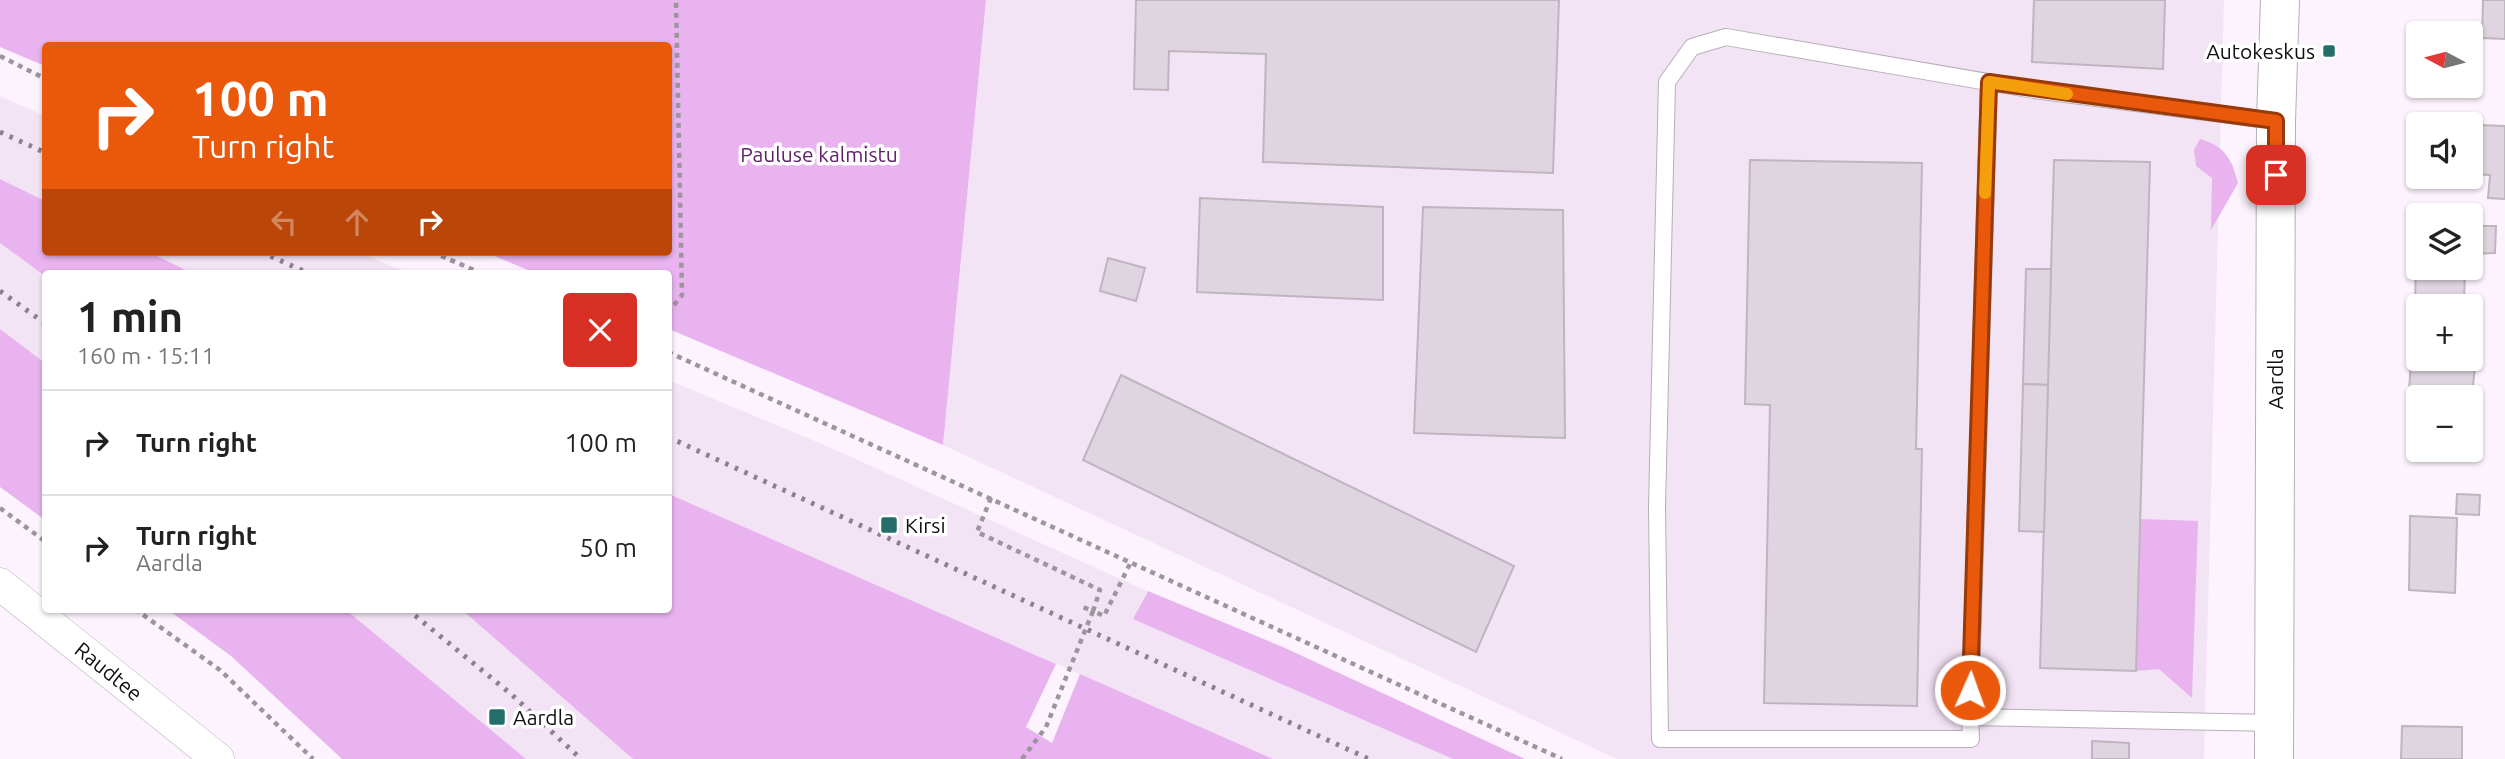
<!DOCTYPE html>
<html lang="en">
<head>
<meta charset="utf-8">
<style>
	:root { --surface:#fff; --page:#f2f2f2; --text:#222; --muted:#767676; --line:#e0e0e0 }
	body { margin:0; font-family:Ubuntu,sans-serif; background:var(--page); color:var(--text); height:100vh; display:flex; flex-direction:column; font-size:26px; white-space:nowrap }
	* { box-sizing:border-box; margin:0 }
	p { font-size:23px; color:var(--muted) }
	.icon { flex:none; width:38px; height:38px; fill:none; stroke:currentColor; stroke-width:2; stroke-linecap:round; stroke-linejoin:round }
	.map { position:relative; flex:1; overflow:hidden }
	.sheet { position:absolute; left:42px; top:270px; width:630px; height:343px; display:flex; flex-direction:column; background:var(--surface); border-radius:7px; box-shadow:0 2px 5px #0004 }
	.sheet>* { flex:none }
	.banner { position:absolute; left:42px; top:42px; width:630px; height:214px; border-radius:7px; box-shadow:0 2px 5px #0004; background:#ea580c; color:#fff; overflow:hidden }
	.needle { width:46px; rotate:277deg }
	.controls { position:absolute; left:2406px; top:21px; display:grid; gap:14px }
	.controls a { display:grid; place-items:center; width:77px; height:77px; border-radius:7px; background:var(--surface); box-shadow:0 2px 5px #0004; font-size:35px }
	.pin { position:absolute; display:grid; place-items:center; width:60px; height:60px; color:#fff; margin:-30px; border-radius:14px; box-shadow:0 4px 10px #0006 }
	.me { position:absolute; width:77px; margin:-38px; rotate:2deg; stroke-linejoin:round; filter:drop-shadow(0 0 5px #0008) }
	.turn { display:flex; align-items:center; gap:24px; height:147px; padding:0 35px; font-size:32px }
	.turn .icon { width:91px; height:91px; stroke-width:2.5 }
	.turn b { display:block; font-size:49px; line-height:60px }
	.lanes { display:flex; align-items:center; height:66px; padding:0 35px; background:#0003; justify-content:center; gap:35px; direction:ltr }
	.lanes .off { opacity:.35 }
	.round { display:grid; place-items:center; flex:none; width:74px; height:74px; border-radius:7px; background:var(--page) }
	.headline { display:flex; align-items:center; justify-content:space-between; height:119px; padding:0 35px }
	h1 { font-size:42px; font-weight:700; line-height:52px }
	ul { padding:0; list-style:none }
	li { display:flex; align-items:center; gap:21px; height:105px; padding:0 35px; border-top:2px solid var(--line) }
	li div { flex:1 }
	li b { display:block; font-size:26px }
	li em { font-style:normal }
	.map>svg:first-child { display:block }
	.built { fill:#f3e4f5 }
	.green { fill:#e8b3ef }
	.building { fill:#dfd5e0; stroke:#beb5bf; stroke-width:2 }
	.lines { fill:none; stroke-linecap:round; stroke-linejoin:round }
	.service-casing { stroke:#b7aeb8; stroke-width:18 }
	.minor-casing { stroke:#b7aeb8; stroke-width:33 }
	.tertiary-casing { stroke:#b7aeb8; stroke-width:40 }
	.path { stroke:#9c959c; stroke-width:4.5; stroke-dasharray:5 5; stroke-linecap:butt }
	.service { stroke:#fff; stroke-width:16 }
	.minor { stroke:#fff; stroke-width:32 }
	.tertiary { stroke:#fff; stroke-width:38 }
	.rail { stroke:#888289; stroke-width:5; stroke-dasharray:3.5 7; stroke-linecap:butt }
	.route-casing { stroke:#983908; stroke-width:18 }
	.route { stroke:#ea580c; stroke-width:12 }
	.slow { stroke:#f59e0b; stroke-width:12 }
	.poi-dot { fill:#236e6b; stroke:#fff; stroke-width:2.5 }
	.labels { text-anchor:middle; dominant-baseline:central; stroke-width:7; stroke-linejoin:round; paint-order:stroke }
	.poi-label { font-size:21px; fill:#110e11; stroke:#fff; text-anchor:start }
	.park-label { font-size:21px; fill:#5e1e67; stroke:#fff }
	.street-label { font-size:21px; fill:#110e11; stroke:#fff }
</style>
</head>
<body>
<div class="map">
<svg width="2505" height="759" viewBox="0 0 2505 759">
	<rect width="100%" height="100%" fill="#fdf3fe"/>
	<g class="built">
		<path d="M986 0H2224L2204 759H1617L943 445Z"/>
		<path d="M0 96 45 116V201L0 179Z"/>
		<path d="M0 243 45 276V363L0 329Z"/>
		<path d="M149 252H357L409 273H192Z"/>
		<path d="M668 380 827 446 1147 591 1134 618 1453 759H1273L669 494Z"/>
		<path d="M345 609H461L633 759H526Z"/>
	</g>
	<g class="green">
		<path d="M0 0H986L943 445 669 329 668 273H535L485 252H668V46H46L45 66 0 47Z"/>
		<path d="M2200 139C2225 146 2232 159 2238 183L2211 230 2212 178 2196 166 2194 150Z"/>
		<path d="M0 179 45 201 46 252H149L192 273H46L45 276 0 243Z"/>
		<path d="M0 329 45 363V520L0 487Z"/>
		<path d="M669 494 1056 664 1026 727 1052 743 1080 674 1273 759H633L461 609H668Z"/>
		<path d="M2140 519 2198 521 2192 698 2159 669 2136 671Z"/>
		<path d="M1148 591 1285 648 1525 759H1453L1133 619Z"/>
		<path d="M167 609H345L526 759H342L231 656Z"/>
	</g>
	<g class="building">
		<path d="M1136 0H1559L1553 173 1263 162 1266 54 1169 51 1168 90 1134 89Z"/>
		<path d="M2034 0H2165L2163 69 2032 62Z"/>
		<path d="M2483 0H2505V39L2482 38Z"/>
		<path d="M2478 125 2505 126V199L2488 198 2490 175 2475 174Z"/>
		<path d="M1750 160 1922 163 1916 449H1922L1917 706 1764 703 1770 405 1745 404Z"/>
		<path d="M2054 160 2150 162 2136 671 2040 668Z"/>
		<path d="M1200 198 1383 207V300L1197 292Z"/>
		<path d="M1423 207 1563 210 1565 438 1414 433Z"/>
		<path d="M2417 225 2418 268H2465L2464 303 2415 302Z"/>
		<path d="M2471 226H2496L2495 253 2471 254Z"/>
		<path d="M1108 258 1145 268 1136 301 1100 291Z"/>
		<path d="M2026 269H2051L2048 385 2023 384Z"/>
		<path d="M2411 361 2475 366 2473 386 2479 387 2477 427H2471V397H2418V422L2407 421Z"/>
		<path d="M1121 375 1514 566 1476 652 1083 460Z"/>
		<path d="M2023 384 2048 385 2044 532 2019 531Z"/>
		<path d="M2457 494 2480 495 2479 515 2456 514Z"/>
		<path d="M2410 516 2457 518 2455 593 2409 590Z"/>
		<path d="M2402 726 2462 727V759H2401Z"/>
		<path d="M2092 741 2129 743V759H2092Z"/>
	</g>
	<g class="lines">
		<g class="service-casing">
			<g id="service">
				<path d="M1989 82 1970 717 2274 723"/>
				<path d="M1970 717 1971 739H1660L1657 507 1667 82 1692 47 1726 37 2034 90 2276 121"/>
			</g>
		</g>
		<g class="minor-casing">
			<path id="minor" d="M0 584 218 759"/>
		</g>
		<g class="tertiary-casing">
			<path id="tertiary" d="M2274 759 2276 121 2280 0"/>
		</g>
		<g class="path">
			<path d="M0 56 46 79"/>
			<path d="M432 252 481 273"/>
			<path d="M668 313 682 295 676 0"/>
			<path d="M668 352 1562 759"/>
			<path d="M991 498 977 532 1100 590 1093 611 1080 606"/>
			<path d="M0 508 46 542"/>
			<path d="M135 609 220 670 313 759"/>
			<path d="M1022 759 1046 727 1093 611 1104 616 1131 562"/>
		</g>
		<use href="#service" class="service"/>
		<use href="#minor" class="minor"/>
		<use href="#tertiary" class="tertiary"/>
		<g class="rail">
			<path d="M0 132 46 153"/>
			<path d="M261 252 308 273"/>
			<path d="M0 291 46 324"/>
			<path d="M668 437 1369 759"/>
			<path d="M407 609 511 694 581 759"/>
		</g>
	</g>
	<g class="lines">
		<g class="route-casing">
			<path id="route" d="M1970 690 1989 82 2276 121V175"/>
		</g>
		<use href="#route" class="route"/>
		<path class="slow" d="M1985 193 1989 82 2067 94"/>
	</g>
	<g class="poi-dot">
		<rect x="2322" y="44" width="14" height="14" rx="3.5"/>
		<rect x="880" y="516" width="18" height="18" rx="3.5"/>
		<rect x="488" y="708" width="18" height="18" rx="3.5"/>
	</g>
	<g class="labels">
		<g class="poi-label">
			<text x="2315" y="51" text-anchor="end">Autokeskus</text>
			<text x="905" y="525">Kirsi</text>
			<text x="513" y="717">Aardla</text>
		</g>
		<g class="park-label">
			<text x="819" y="154">Pauluse kalmistu</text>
		</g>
		<g class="street-label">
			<text transform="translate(2275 379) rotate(-90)">Aardla</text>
			<text transform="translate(109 671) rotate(39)">Raudtee</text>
		</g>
	</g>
</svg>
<div class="controls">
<a><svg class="needle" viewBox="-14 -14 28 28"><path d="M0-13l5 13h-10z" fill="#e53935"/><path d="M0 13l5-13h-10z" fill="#767676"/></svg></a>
<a><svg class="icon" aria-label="sound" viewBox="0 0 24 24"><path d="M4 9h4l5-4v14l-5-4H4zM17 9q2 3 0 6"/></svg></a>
<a><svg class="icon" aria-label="layers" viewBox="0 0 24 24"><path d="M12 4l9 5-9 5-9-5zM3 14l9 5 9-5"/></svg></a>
<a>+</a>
<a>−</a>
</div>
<div class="pin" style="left:2276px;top:175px;background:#d93025"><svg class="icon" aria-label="arrive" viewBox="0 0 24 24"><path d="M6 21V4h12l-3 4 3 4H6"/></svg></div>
<svg class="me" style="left:1970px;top:690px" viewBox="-20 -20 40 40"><circle r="17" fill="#ea580c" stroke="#fff" stroke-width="3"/><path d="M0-11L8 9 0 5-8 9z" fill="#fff"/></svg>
<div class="banner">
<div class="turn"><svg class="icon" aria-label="right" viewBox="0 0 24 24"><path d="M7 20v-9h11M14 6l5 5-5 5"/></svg><div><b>100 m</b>Turn right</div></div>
<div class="lanes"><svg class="icon off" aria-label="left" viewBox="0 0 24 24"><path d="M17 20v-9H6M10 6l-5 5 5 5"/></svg><svg class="icon off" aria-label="ahead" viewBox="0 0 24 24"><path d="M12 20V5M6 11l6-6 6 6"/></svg><svg class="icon" aria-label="right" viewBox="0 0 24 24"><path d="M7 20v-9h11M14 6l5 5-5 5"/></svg></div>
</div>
<section class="sheet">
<div class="headline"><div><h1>1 min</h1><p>160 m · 15:11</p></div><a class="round" style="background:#d93025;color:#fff"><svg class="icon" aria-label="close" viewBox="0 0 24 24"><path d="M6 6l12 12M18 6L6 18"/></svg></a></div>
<ul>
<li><svg class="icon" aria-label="right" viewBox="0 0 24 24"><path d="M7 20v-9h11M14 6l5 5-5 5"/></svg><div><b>Turn right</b></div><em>100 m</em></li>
<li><svg class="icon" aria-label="right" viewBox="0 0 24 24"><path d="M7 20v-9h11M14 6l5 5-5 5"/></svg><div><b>Turn right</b><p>Aardla</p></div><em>50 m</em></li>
</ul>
</section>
</div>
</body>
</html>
